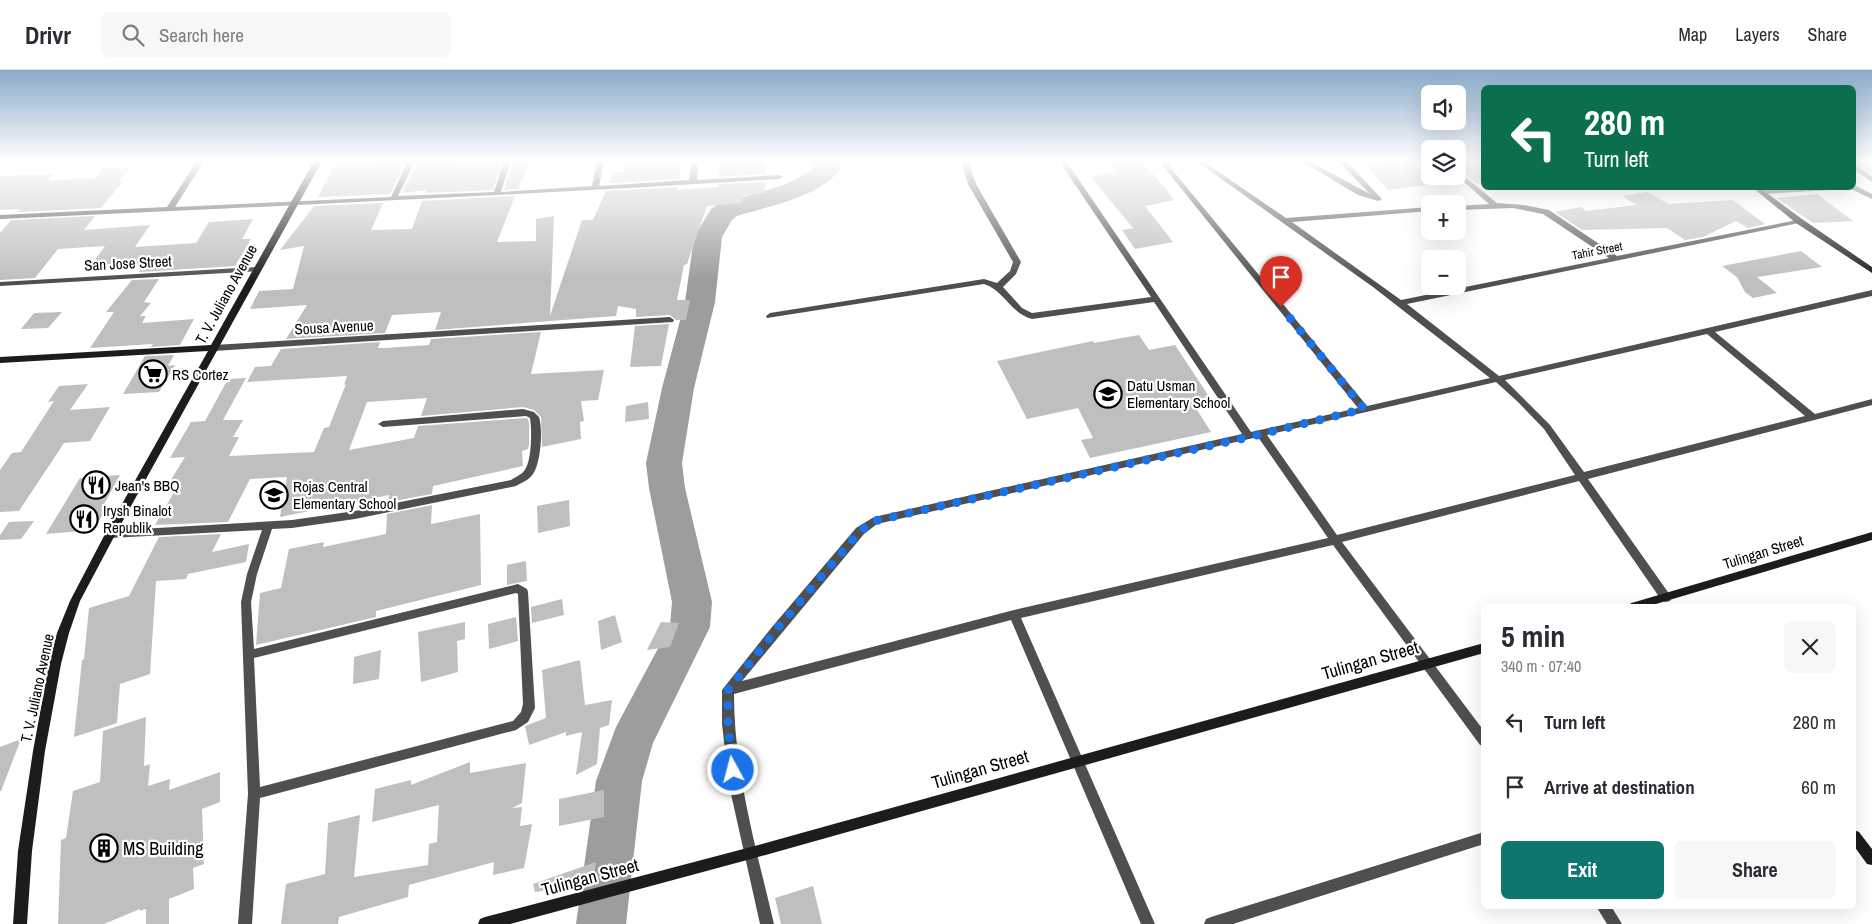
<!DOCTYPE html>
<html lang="en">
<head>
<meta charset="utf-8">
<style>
	:root { --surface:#fff; --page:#f7f7f7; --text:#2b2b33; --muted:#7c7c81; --line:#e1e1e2; --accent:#0f766e }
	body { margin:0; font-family:"Archivo Narrow",sans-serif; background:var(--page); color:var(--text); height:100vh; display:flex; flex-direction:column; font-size:19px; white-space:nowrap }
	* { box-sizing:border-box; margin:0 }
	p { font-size:16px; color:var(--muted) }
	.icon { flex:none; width:28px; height:28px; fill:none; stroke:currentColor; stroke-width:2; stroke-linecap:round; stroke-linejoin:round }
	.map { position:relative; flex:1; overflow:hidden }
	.drawer { position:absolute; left:1481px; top:534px; width:375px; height:305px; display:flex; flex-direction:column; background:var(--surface); border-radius:8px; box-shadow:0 5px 20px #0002 }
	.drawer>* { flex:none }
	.guide { position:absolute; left:1481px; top:15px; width:375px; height:105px; border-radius:8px; box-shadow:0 5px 20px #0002; background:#0b6e4f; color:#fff; overflow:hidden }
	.controls { position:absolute; left:1421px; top:15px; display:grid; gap:10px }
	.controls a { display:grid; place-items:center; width:45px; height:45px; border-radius:8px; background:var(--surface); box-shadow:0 5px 20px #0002; font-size:25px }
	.pin { position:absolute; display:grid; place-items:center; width:42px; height:42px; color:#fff; margin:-51px -21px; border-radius:50% 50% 50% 0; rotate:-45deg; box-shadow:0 0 5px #0007 }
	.pin .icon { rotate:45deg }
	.me { position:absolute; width:55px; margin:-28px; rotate:353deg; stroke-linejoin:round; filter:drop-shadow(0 0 4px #0008) }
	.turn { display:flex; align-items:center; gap:18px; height:105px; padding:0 20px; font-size:22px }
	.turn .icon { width:65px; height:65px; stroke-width:2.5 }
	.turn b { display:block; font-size:35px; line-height:42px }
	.round { display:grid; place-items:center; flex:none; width:52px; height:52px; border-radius:8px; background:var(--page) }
	.head { display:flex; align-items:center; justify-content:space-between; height:85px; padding:0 20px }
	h1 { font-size:30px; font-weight:700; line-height:38px }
	.cta { display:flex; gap:10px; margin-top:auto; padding:10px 20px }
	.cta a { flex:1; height:58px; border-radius:8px; background:var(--accent); color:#fff; font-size:20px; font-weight:700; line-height:58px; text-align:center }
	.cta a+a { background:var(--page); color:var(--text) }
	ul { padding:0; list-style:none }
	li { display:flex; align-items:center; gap:15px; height:65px; padding:0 20px }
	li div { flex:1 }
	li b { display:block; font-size:19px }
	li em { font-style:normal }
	header { display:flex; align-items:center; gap:30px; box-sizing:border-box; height:70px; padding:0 25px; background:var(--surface); border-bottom:1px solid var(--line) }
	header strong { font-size:24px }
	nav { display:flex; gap:28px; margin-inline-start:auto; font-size:18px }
	.search { width:350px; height:45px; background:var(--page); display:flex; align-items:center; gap:12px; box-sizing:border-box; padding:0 18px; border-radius:8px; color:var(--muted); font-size:19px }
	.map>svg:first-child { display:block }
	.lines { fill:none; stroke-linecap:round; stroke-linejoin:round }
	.river { fill:#9d9d9d; fill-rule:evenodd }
	.building { fill:#bfbfbf }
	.street { fill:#4f4f4f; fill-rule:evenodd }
	.secondary { fill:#1c1c1c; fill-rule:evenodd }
	.route { stroke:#1a73e8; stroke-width:9; stroke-dasharray:0 16.2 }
	.labels { text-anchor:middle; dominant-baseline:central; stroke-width:4.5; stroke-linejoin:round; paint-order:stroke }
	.far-street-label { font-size:12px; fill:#000; stroke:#fff }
	.street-label { font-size:15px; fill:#000; stroke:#fff }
	.poi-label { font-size:15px; fill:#000; stroke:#fff; text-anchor:start }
	.near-street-label { font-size:18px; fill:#000; stroke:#fff }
	.near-poi-label { font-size:18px; fill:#000; stroke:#fff; text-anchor:start }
</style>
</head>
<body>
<header>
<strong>Drivr</strong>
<div class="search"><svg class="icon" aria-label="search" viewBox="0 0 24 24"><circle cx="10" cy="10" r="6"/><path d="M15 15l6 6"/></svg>Search here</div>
<nav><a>Map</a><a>Layers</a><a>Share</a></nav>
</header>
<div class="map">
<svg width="1872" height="854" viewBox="0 0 1872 854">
	<rect width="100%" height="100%" fill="#fff"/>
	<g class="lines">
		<path class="river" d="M813 91H839L840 99C821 127 768 136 737 146L732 150 722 167 715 232 694 318 682 393 685 418 712 532 710 557 653 673 642 711 626 854H576L596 711 616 657 670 556 672 532 649 418 646 393 662 318 685 232 694 167 711 139 717 134C748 124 789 119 814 97Z"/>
	</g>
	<g class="building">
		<path d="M399 91 398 93 405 92 390 124 318 127 335 94Z"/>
		<path d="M456 91 454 94 502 92 493 120 425 123 426 120 402 123 417 92Z"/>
		<path d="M513 91H530L518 119 504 120Z"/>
		<path d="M720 91H765V104L719 107Z"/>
		<path d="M1106 91H1142L1166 119 1174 130 1145 136 1173 172 1135 179 1122 160 1133 158 1091 107 1117 102Z"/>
		<path d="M1388 91H1410L1434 114 1388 120 1368 98Z"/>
		<path d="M1458 91H1477L1484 98V113L1477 114 1458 97Z"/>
		<path d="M1854 91H1872V104L1854 92Z"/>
		<path d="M682 93 679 109 609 113 614 102H625V96Z"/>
		<path d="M131 97 119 111H123L101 138 18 142 21 139 0 140V106L53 104 47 111 95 108 103 98Z"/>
		<path d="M765 112V123L743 125V133L707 136 687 194 684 195 677 230H690L686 250H676L670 245 636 247V239L618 236 616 246 435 260 441 242 392 245 385 263 286 269 307 235 250 239 259 221 293 219 304 176 280 180 314 136 383 133 371 160 412 159 422 131 515 126 497 172 536 171V149L554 146 550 246 582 150H593L606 121 678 117 677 120 719 117V114Z"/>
		<path d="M1647 122 1669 134 1733 130 1765 154 1748 158 1736 151 1703 167 1685 170 1667 158 1582 160 1555 142 1581 137 1586 141 1637 135 1622 126Z"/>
		<path d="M1817 124 1853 151 1813 153 1776 128Z"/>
		<path d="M95 146 84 160 150 155 135 177 196 173 209 152 253 149 242 169H251L235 196 139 202 143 196 116 198 119 194 91 195 105 176 58 179 35 208 0 210V163L11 150Z"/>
		<path d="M1801 181 1822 197 1757 207 1777 223 1753 228 1745 222 1737 207 1722 196Z"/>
		<path d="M159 209 144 232 151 233 140 246H146L142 253 194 249 180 275 151 277 153 274 90 278 114 242H106L132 210Z"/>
		<path d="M62 242 48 258 21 259 34 243Z"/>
		<path d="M669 254 661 296 630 297 635 256Z"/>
		<path d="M541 262 531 304 604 300 598 330 581 331 584 351 580 352 581 369 542 377 541 347 534 340 523 337 421 346 427 328 367 332 349 380 414 368 418 356 526 348 528 349 529 354V375L528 379 522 381 523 396 433 416 432 424 388 432 389 425 280 447 287 407 250 409 228 452 155 455 180 412 169 413 185 387 170 388 191 352 205 351 228 309 246 308 223 350H243L233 367H239L229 386 314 382 324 358 329 357 346 314 344 315 347 306 247 312 255 297 271 296 281 279 380 272 378 278H385L429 275 431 269Z"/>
		<path d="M1139 265 1149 280 1175 275 1212 331 1194 335 1211 362 1090 388 1081 370 1093 368 1078 338 1027 349 997 291 1093 271 1094 273Z"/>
		<path d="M174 285 168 296 175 295 159 322 123 324 145 286Z"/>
		<path d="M88 314 70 340 110 337 90 371 64 373 19 441 0 442V400L12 383 21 382 54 331 48 332 59 316Z"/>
		<path d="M648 332 649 349 625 352 626 336Z"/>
		<path d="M120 405 103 436 108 435 94 460 46 464 80 408Z"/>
		<path d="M569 430 570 456 538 463 537 436Z"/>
		<path d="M432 435 431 454 480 444 481 515 376 541V547L256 575 260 523 281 518 289 479 324 472 323 477 386 464 387 444Z"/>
		<path d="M34 451 21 469 0 470V465L9 452Z"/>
		<path d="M221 464 212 482 249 474 246 492 188 504 186 509 156 511 150 604 120 614 117 653 74 667 82 590 84 589 89 538 129 526 159 467Z"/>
		<path d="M526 491 527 511 507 515V495Z"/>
		<path d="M562 529 564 545 532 553 531 537Z"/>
		<path d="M615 545 622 572 601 580 598 551Z"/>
		<path d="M516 547 518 571 489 579 488 554Z"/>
		<path d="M465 552V569L457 571 458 602 421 612 418 562Z"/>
		<path d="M661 552 679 553 670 577 647 580Z"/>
		<path d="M381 580 379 609 353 614 354 587Z"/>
		<path d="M580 590 585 635 612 630 609 655 600 658 597 694 576 705 582 662 566 666V662L529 675 525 656 546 648 542 600Z"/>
		<path d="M146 647 144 696 150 694 148 716 170 709 169 720 220 702V732L202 739 204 794 193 798 194 819 169 829V854H146V839L140 841V839L104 854H58L61 770 66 768 73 721 100 712 103 661Z"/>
		<path d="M21 669 1 721H0V677Z"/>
		<path d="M470 692V703L526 693 522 733 512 738 522 737 520 756 532 754 524 798 493 805 494 792 409 815 408 827 339 847 338 854H281L286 814 325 804 328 753 360 745 354 807 428 795 429 774 437 772 439 735 372 752 375 719 411 710V715Z"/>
		<path d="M604 720V747L559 756V729Z"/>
		<path d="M596 792 593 813 535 822 533 814Z"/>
		<path d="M813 816 822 854H781L775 828Z"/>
	</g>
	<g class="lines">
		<g class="street">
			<path d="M0 91H11L7 93H0Z"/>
			<path d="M197 91H204L175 137 391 127 408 91H415L398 126 494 122 504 91H511L501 122 592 116 597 91H604L599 116 689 110 691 91H698L697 110 779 105 783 107 779 109C520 125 260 137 0 149V145L167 137Z"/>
			<path d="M961 91H968L976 114 1021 192 1016 204 1003 217 1022 238 1032 243 1151 227 1059 91H1066L1251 362 1358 338 1159 91H1165L1367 336 1490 308 1373 217 1196 91H1203L1286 148 1430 137V141L1292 152 1401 230 1609 188 1543 144 1513 138 1458 140V136L1489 134 1457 106 1458 101 1497 133 1524 135 1549 140 1617 186 1802 149 1803 151 1799 153 1407 234 1499 306 1872 220V226L1715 262 1815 344 1872 329V335L1588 409 1670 525 1671 528 1670 531 1666 532 1662 531 1579 411 1342 472 1484 661V676L1480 675 1333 475 1021 548 1155 854H1141L1011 550 734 624C734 703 756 777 774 854H760L729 715 722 654V620L772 557 856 458 874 447 1242 364 1154 232 1032 249C1009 242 1005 221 984 214L767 248 766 246 770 243 984 209 997 213 1010 201 1013 192 968 114ZM1707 264 1805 346 1584 402 1550 355 1505 310ZM1496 312 1518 332 1544 359 1575 405 1337 465 1267 365ZM1258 367 1328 468 1014 540 742 611 864 464 877 454Z"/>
			<path d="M1301 91H1309L1370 124 1338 91H1346L1382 129 1378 131 1358 125Z"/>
			<path d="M1854 94 1872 106V112L1854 99Z"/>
			<path d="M1854 115 1872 124V129L1851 119V118H1854Z"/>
			<path d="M1802 118H1835L1831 120 1762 124 1758 122 1762 120Z"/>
			<path d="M257 197 261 199 260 201 0 216V212Z"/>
			<path d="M670 247 674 250 673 252 214 281 210 278 214 275Z"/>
			<path d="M523 339 534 342 539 347C543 360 541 392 533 404 529 410 523 412 516 416L355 449 292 458 272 459 257 504 251 532 254 579 518 514 527 519 528 522 535 638 528 652 516 660 260 728 252 854H238L248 724 241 532 247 504 262 460 110 468 106 467 105 464 106 461 292 450 355 441 511 410C515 407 521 405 524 401 532 392 532 360 530 348L526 346 383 357 378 354 383 351ZM516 523 518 524 523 634 521 642 513 651 260 717 254 588Z"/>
			<path d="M1484 762V774L1233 854H1204L1206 849 1211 847Z"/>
			<path d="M1596 836H1611L1622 854H1607Z"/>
		</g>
		<g class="secondary">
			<path d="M314 91H322L115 465 80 531 69 563 61 594 45 681 32 781 27 854H13L18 781 33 681 49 594 57 563 70 531 105 464 208 281 0 293V287L211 275Z"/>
			<path d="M1753 118H1760L1802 149 1872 197V203L1796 153Z"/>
			<path d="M1872 462V470L1649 536H1630L1631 533 1635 532Z"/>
			<path d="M1484 573V583L751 789 510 854H478L480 849 485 847 751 777Z"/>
			<path d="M1854 760 1859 762 1872 779V795L1867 794 1854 776Z"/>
		</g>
	</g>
	<linearGradient id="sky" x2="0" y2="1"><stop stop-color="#8aabca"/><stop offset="0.43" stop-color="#fff"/><stop offset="1" stop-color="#fff" stop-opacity="0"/></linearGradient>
	<rect width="1872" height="210" fill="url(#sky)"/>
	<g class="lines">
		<path class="route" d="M733 700 728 654V620L776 560 860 461 874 451 1249 367 1364 339 1281 237"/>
	</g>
	<defs>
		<g id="supermarket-ring" transform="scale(1.4375)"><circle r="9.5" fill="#fff" stroke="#000" stroke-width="1.5"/><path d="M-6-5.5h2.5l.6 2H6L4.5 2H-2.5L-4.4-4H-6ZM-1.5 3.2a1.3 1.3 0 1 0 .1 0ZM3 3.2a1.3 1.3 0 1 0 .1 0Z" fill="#000"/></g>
		<g id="school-ring" transform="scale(1.4375)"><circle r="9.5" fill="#fff" stroke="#000" stroke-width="1.5"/><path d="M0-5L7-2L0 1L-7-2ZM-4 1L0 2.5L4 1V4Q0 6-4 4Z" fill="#000"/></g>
		<g id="restaurant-ring" transform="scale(1.4375)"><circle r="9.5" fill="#fff" stroke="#000" stroke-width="1.5"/><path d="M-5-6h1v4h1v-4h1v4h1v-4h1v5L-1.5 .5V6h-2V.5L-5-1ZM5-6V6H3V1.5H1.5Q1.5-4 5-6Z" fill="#000"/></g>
		<g id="building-ring" transform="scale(1.4375)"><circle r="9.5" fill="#fff" stroke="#000" stroke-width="1.5"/><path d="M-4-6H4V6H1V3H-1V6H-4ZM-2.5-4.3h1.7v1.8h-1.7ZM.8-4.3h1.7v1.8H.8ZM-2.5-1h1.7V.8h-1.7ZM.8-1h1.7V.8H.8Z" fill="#000"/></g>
	</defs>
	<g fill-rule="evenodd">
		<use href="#supermarket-ring" x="153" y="304"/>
		<use href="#school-ring" x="1108" y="324"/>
		<use href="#restaurant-ring" x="96" y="415"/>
		<use href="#school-ring" x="274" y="425"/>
		<use href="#restaurant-ring" x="84" y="449"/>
		<use href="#building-ring" x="104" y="778"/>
	</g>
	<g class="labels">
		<g class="far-street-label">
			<text transform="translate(1597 181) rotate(-11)">Tahir Street</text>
		</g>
		<g class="street-label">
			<text transform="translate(128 193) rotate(-3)">San Jose Street</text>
			<text transform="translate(226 224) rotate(-61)">T. V. Juliano Avenue</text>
			<text transform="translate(334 257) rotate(-3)">Sousa Avenue</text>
			<text transform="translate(1763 482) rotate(-17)">Tulingan Street</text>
			<text transform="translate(37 618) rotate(-78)">T. V. Juliano Avenue</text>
		</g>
		<g class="poi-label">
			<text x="172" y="304">RS Cortez</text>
			<text x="1127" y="315">Datu Usman<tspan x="1127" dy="17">Elementary School</tspan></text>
			<text x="115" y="415">Jean's BBQ</text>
			<text x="293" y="416">Rojas Central<tspan x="293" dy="17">Elementary School</tspan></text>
			<text x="103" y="440">Irysh Binalot<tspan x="103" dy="17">Republik</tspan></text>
		</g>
		<g class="near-street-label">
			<text transform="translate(1370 590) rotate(-16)">Tulingan Street</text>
			<text transform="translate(980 699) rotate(-16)">Tulingan Street</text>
			<text transform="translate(590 807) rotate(-15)">Tulingan Street</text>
		</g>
		<g class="near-poi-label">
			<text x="123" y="778">MS Building</text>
		</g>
	</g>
</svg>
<div class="controls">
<a><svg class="icon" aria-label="sound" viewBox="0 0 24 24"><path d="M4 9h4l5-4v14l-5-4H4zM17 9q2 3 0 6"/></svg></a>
<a><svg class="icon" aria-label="layers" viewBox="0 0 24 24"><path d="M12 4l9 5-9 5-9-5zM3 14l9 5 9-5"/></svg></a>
<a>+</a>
<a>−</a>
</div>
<div class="pin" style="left:1281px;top:237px;background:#d93025"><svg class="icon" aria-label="arrive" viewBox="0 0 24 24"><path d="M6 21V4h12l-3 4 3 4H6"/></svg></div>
<svg class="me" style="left:733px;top:700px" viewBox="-20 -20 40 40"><circle r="17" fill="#1a73e8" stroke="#fff" stroke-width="3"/><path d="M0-11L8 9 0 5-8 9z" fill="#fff"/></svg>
<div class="guide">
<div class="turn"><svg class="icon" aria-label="left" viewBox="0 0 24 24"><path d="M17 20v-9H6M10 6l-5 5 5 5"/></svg><div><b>280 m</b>Turn left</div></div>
</div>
<section class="drawer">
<div class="head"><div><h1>5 min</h1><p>340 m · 07:40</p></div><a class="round"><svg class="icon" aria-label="close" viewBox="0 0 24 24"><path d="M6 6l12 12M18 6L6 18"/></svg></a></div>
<ul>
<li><svg class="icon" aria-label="left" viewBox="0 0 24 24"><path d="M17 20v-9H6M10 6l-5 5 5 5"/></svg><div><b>Turn left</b></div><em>280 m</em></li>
<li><svg class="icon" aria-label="arrive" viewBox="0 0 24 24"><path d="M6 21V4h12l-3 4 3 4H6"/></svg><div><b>Arrive at destination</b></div><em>60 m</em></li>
</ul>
<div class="cta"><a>Exit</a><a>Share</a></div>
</section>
</div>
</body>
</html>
